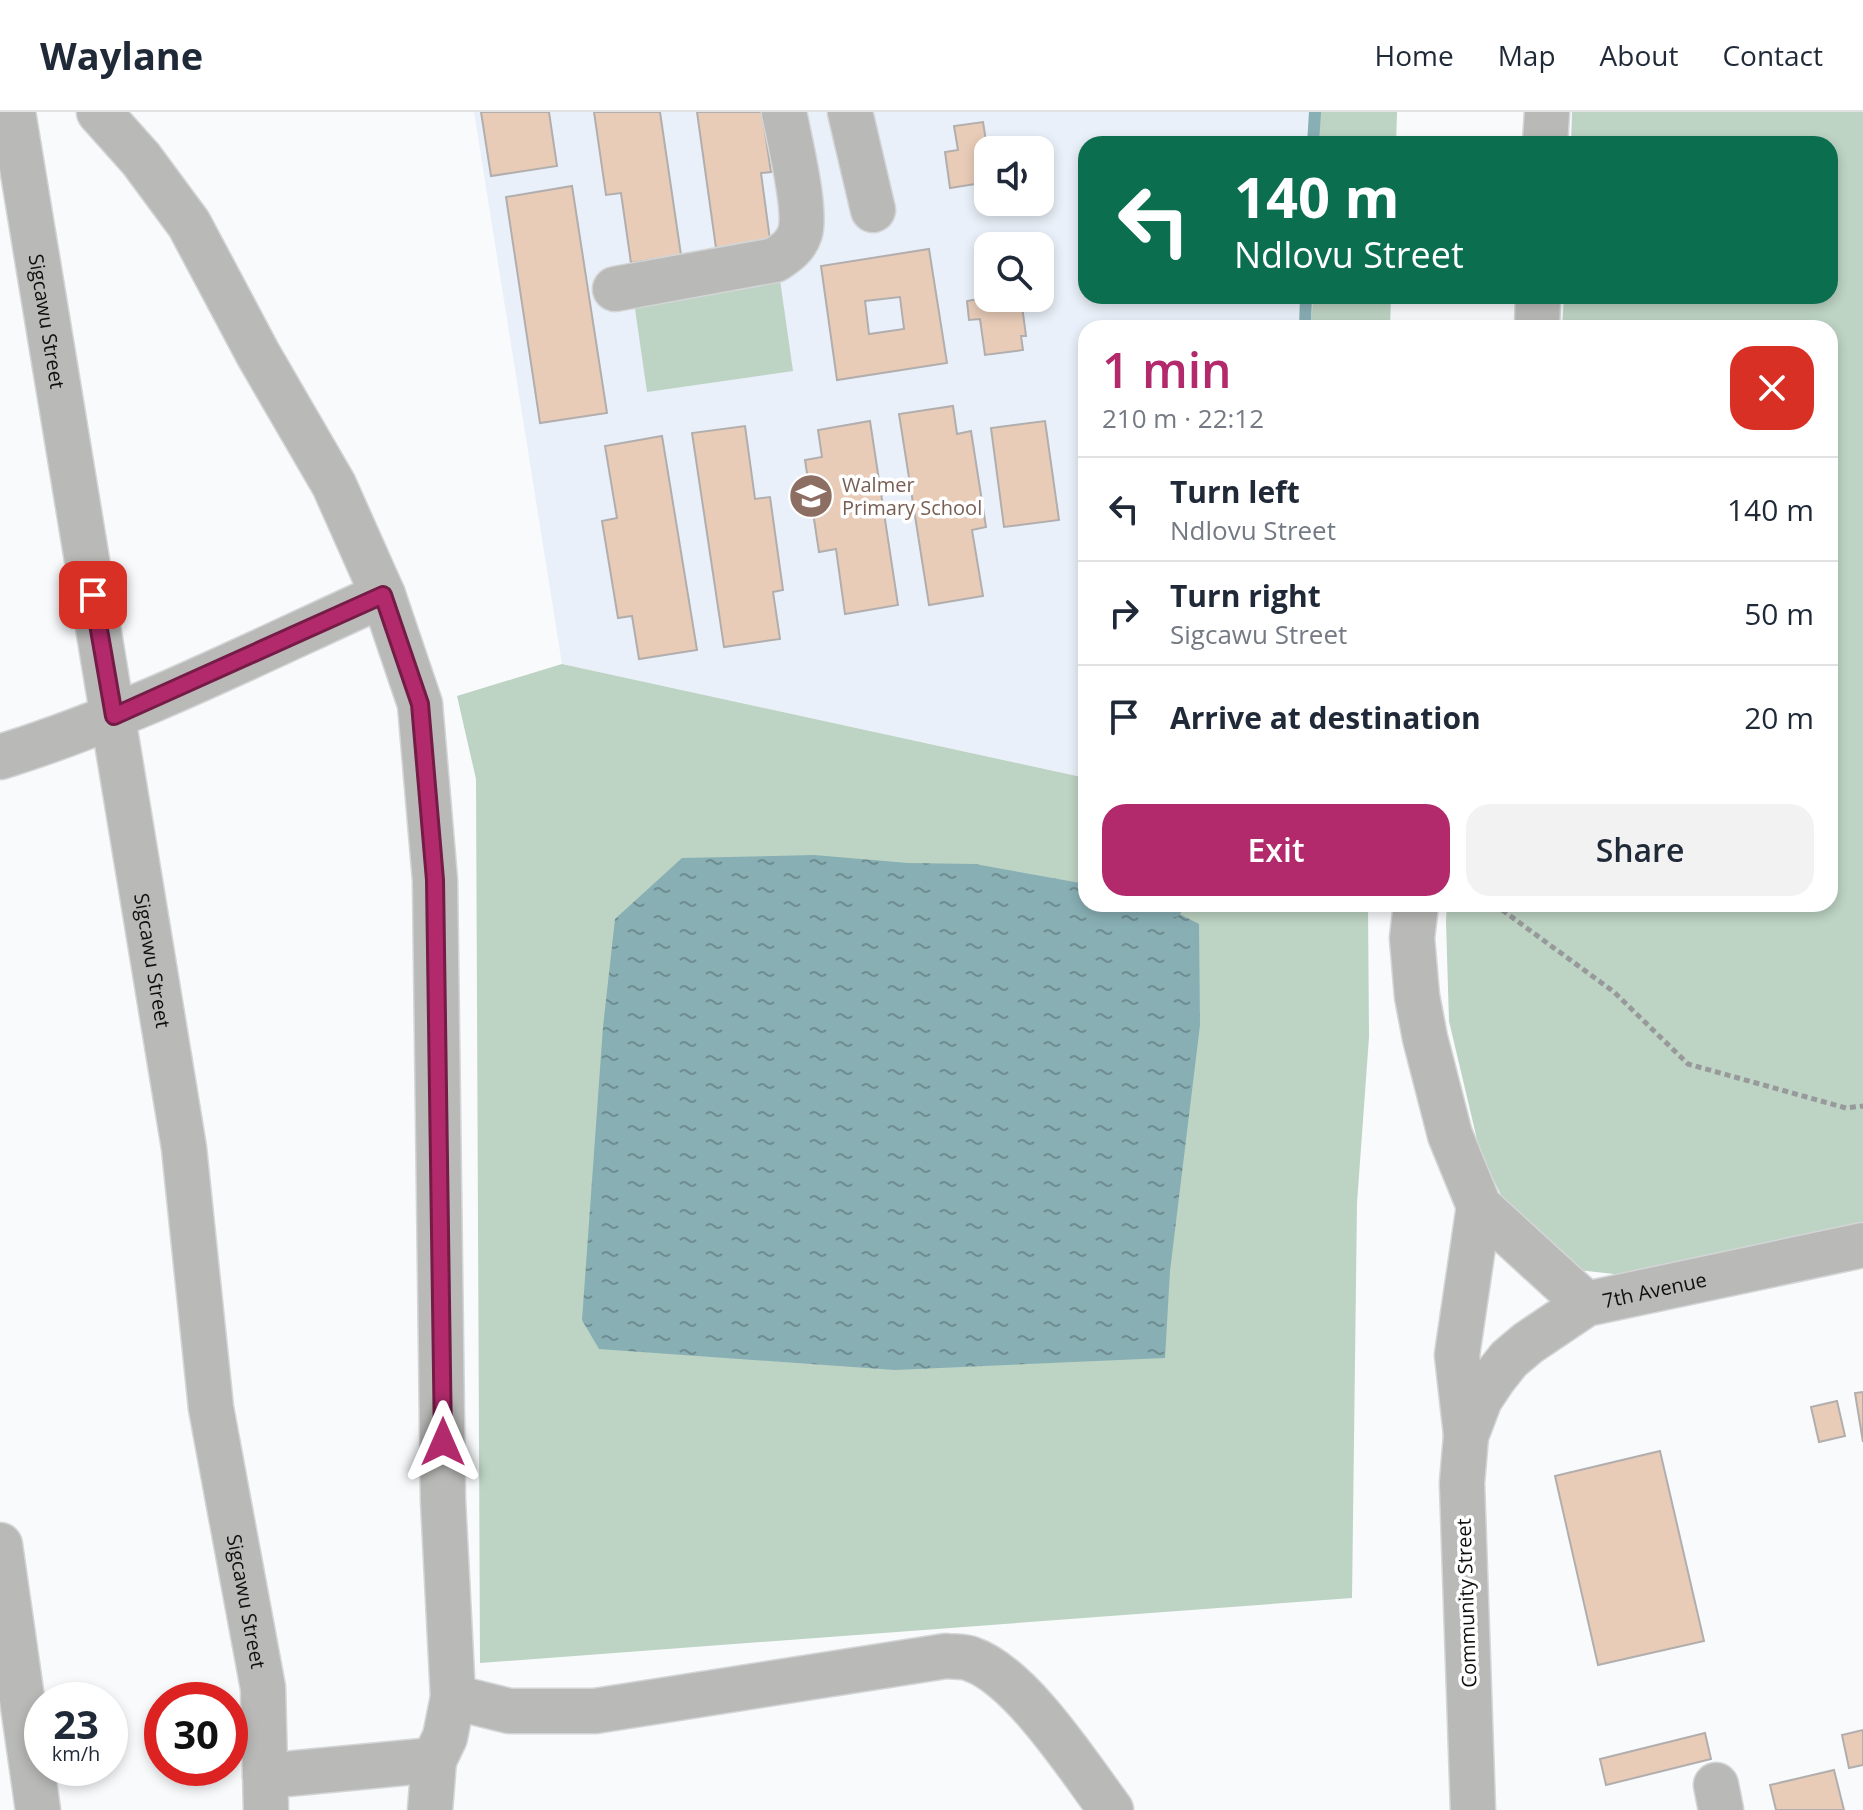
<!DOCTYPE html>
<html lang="en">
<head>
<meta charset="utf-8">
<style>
	:root { --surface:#fff; --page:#f2f2f3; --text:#1f2937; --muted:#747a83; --line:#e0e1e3; --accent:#b22a6c }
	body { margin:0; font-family:"Open Sans",sans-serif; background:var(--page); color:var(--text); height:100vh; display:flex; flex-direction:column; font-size:30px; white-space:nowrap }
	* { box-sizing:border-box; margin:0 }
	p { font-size:26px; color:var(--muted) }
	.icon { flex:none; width:44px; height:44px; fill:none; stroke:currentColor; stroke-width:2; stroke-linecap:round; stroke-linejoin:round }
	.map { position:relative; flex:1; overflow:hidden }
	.drawer { position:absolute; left:1078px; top:208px; width:760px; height:592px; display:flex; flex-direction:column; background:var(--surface); border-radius:24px; box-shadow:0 4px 12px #0003 }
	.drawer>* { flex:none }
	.banner { position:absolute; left:1078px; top:24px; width:760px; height:168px; border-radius:24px; box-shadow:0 4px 12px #0003; background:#0b6e4f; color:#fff; overflow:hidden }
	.tools { position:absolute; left:974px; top:24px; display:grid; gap:16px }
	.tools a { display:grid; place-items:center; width:80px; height:80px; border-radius:16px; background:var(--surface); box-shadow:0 4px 12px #0003; font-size:40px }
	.speed { position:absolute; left:24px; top:1570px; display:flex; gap:16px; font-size:40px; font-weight:700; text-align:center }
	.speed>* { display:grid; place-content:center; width:104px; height:104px; border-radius:50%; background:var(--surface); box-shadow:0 4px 12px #0003; line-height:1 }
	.speed small { font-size:20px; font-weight:400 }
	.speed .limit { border:12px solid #d22; background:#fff; color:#111 }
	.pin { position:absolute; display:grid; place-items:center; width:68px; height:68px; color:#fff; margin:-34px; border-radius:16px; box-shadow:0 4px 12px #0006 }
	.me { position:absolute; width:88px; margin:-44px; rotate:0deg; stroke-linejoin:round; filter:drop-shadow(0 0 6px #0008) }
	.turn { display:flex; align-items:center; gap:28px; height:168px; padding:0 24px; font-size:36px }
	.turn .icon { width:104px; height:104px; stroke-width:2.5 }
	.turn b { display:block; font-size:56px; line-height:68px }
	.round { display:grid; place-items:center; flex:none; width:84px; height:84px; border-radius:24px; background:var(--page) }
	.summary { display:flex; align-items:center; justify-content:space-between; height:136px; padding:0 24px }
	h1 { font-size:48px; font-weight:600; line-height:60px; color:var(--accent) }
	.action { display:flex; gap:16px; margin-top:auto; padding:16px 24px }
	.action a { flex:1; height:92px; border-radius:24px; background:var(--accent); color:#fff; font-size:32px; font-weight:600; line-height:92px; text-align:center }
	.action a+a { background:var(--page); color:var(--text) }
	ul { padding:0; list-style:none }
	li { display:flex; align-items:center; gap:24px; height:104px; padding:0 24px; border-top:2px solid var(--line) }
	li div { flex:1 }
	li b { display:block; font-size:30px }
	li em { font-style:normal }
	header { display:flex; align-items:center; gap:48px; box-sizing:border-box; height:112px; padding:0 40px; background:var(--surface); border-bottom:2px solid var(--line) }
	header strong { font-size:38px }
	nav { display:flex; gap:44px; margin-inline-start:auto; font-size:28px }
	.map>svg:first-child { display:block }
	.built { fill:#eaf0f9; fill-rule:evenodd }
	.green { fill:#bdd3c3 }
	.water { fill:url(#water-ripples) }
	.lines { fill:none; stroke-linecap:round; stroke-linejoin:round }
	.stream { stroke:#88afb4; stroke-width:12 }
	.building { fill:#e8ccb8; stroke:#b1aead; stroke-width:2; fill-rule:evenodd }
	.minor-casing { stroke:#d3d5d6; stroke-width:47 }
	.path { stroke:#98999b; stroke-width:5; stroke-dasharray:6 4; stroke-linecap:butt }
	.minor { stroke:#b9b9b8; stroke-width:44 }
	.route-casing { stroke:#741b46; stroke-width:20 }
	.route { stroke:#b22a6c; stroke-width:14 }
	.labels { text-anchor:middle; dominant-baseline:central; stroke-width:7; stroke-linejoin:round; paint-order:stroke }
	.street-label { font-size:20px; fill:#101011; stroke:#fff }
	.education-label { font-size:20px; fill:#785e54; stroke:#fff; text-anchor:start }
</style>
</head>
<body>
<header>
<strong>Waylane</strong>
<nav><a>Home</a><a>Map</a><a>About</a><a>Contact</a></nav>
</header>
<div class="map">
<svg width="1863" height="1698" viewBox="0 0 1863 1698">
	<defs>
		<pattern id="water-ripples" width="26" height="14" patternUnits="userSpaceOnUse" patternTransform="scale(2)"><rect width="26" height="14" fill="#88afb4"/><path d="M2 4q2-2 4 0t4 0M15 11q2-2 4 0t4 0" fill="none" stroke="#6e8d91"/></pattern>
	</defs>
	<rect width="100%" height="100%" fill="#f8fafc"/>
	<path class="built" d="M474 0H1320L1319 32H1086V184H1313L1311 216H1086V666L562 552ZM988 38H1040V90H988ZM988 134H1040V186H988Z"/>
	<g class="green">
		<path d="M1320 0H1397L1396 32H1319Z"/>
		<path d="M1572 0H1863V1125L1632 1164 1569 1157 1519 1120 1480 1040 1449 909 1446 809 1447 792H1830V216H1562L1564 184H1830V32H1571Z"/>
		<path d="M780 168 793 259 647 280 634 190Z"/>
		<path d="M1313 184H1391L1390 216H1311Z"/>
		<path d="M562 552 1086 666V792H1368L1369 925 1357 1091 1352 1486 480 1551 476 667 457 584Z"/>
	</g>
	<path class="water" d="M814 743 908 751 975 752 1086 772V792H1160L1199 812 1200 913 1170 1159 1165 1246 895 1258 599 1237 582 1208 603 915 615 807 682 746Z"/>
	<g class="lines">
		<g class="stream">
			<path d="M1313 32 1315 0"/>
			<path d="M1305 216 1306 184"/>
			<path d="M1175 799 1179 792"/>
		</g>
	</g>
	<g class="building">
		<path d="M481 0H549L557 54 491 64Z"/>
		<path d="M594 0H660L681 143 631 151 621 81 606 83Z"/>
		<path d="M697 0H762L771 60 761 61 770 128 716 136Z"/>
		<path d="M983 10 988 42V70L950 76 945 40 958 38 954 14Z"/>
		<path d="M572 74 607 301 540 311 506 85Z"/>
		<path d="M929 137 947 251 837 268 821 154ZM900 185 904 217 869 222 865 189Z"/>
		<path d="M988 157V186H1021L1026 224H1021L1023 238 985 243 980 207 969 208 967 189 979 187 975 159Z"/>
		<path d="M953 294 957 322 971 319 986 415 972 418 983 484 929 493 899 302Z"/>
		<path d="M870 309 898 493 845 502 836 437 819 440 805 348 822 345 818 318Z"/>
		<path d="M1045 309 1059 408 1004 415 991 316Z"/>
		<path d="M745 314 755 387 770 385 783 478 773 480 780 527 724 535 692 321Z"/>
		<path d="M662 324 697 538 639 547 632 504 618 506 602 409 617 406 605 334Z"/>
		<path d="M1863 1280V1330L1855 1281Z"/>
		<path d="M1837 1289 1845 1324 1819 1330 1811 1295Z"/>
		<path d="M1660 1339 1704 1529 1598 1553 1555 1364Z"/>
		<path d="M1863 1618V1653L1849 1656 1842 1623Z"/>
		<path d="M1705 1621 1711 1647 1606 1673 1600 1647Z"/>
		<path d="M1834 1658 1844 1698H1776L1770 1673Z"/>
	</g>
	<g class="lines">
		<g class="minor-casing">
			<g id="minor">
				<path id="s1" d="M13 0 184 1036 211 1296 263 1576 266 1698"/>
				<path d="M99 0 141 47 189 112 258 242 334 373 383 483 420 592 435 768 443 1388 453 1585 445 1625 434 1648 430 1698"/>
				<path d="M850 0 873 98"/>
				<path d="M1545 32 1547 0"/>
				<path d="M615 177 775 148C786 141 796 134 800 121 807 98 789 26 784 0"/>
				<path d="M1537 216 1538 184"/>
				<path d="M0 645C132 604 257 540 383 483"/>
				<path d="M1416 792 1412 826 1417 884 1425 926 1450 1023 1479 1094 1586 1192"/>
				<path d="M1466 1322 1457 1243 1479 1094"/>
				<path d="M0 1433 38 1698"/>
				<path d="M453 1585 509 1599H595L946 1544C955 1545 964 1544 971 1547 1021 1564 1079 1655 1111 1698"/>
				<path d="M265 1664 434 1648"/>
				<path d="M1716 1673 1721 1698"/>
				<path id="s2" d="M1473 1698 1462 1371 1466 1324 1480 1287 1494 1266 1509 1247 1528 1231 1586 1192 1863 1133"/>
			</g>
		</g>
		<path class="path" d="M1494 792 1614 880 1688 952 1846 996 1863 994"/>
		<use href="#minor" class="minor"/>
	</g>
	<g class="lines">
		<g class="route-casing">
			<path id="route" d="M93 483 114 604 383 483 420 592 435 768 443 1330"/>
		</g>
		<use href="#route" class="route"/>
	</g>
	<defs>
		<g id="school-disc" transform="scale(2.3)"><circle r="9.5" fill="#8d6e63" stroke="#fff"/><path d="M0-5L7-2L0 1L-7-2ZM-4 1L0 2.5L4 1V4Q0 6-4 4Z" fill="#fff"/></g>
	</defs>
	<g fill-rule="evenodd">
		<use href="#school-disc" x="811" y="384"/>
	</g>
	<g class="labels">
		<g class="street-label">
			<text stroke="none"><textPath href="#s1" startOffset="212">Sigcawu Street</textPath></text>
			<text stroke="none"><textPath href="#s1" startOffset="860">Sigcawu Street</textPath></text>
			<text stroke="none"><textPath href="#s2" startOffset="628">7th Avenue</textPath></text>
			<text stroke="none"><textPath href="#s1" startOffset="1508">Sigcawu Street</textPath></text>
			<text transform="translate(1466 1491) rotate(-92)">Community Street</text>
		</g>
		<g class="education-label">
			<text x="842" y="372">Walmer<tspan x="842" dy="23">Primary School</tspan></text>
		</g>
	</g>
</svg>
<div class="tools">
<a><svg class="icon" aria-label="sound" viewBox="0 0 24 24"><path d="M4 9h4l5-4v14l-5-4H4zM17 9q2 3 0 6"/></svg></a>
<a><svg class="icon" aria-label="search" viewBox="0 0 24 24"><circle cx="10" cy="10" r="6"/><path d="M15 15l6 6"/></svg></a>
</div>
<div class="speed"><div>23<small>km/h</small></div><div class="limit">30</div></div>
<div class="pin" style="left:93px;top:483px;background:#d93025"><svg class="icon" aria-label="arrive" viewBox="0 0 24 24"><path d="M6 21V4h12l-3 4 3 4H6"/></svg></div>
<svg class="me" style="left:443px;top:1330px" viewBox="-20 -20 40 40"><path d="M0-17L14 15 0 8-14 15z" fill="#b22a6c" stroke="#fff" stroke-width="4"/></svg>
<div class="banner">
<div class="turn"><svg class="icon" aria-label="left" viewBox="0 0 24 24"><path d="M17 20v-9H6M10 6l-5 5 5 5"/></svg><div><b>140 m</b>Ndlovu Street</div></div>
</div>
<section class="drawer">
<div class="summary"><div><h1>1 min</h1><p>210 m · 22:12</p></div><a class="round" style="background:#d93025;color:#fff"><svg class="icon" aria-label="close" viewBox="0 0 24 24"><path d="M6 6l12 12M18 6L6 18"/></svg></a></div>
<ul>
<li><svg class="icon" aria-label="left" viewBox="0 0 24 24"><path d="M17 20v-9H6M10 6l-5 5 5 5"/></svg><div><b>Turn left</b><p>Ndlovu Street</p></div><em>140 m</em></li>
<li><svg class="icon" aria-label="right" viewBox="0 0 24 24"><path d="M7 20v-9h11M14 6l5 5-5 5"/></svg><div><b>Turn right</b><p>Sigcawu Street</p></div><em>50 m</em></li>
<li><svg class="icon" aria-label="arrive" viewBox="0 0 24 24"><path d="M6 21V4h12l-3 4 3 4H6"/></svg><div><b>Arrive at destination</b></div><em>20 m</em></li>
</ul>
<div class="action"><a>Exit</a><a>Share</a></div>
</section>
</div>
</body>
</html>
